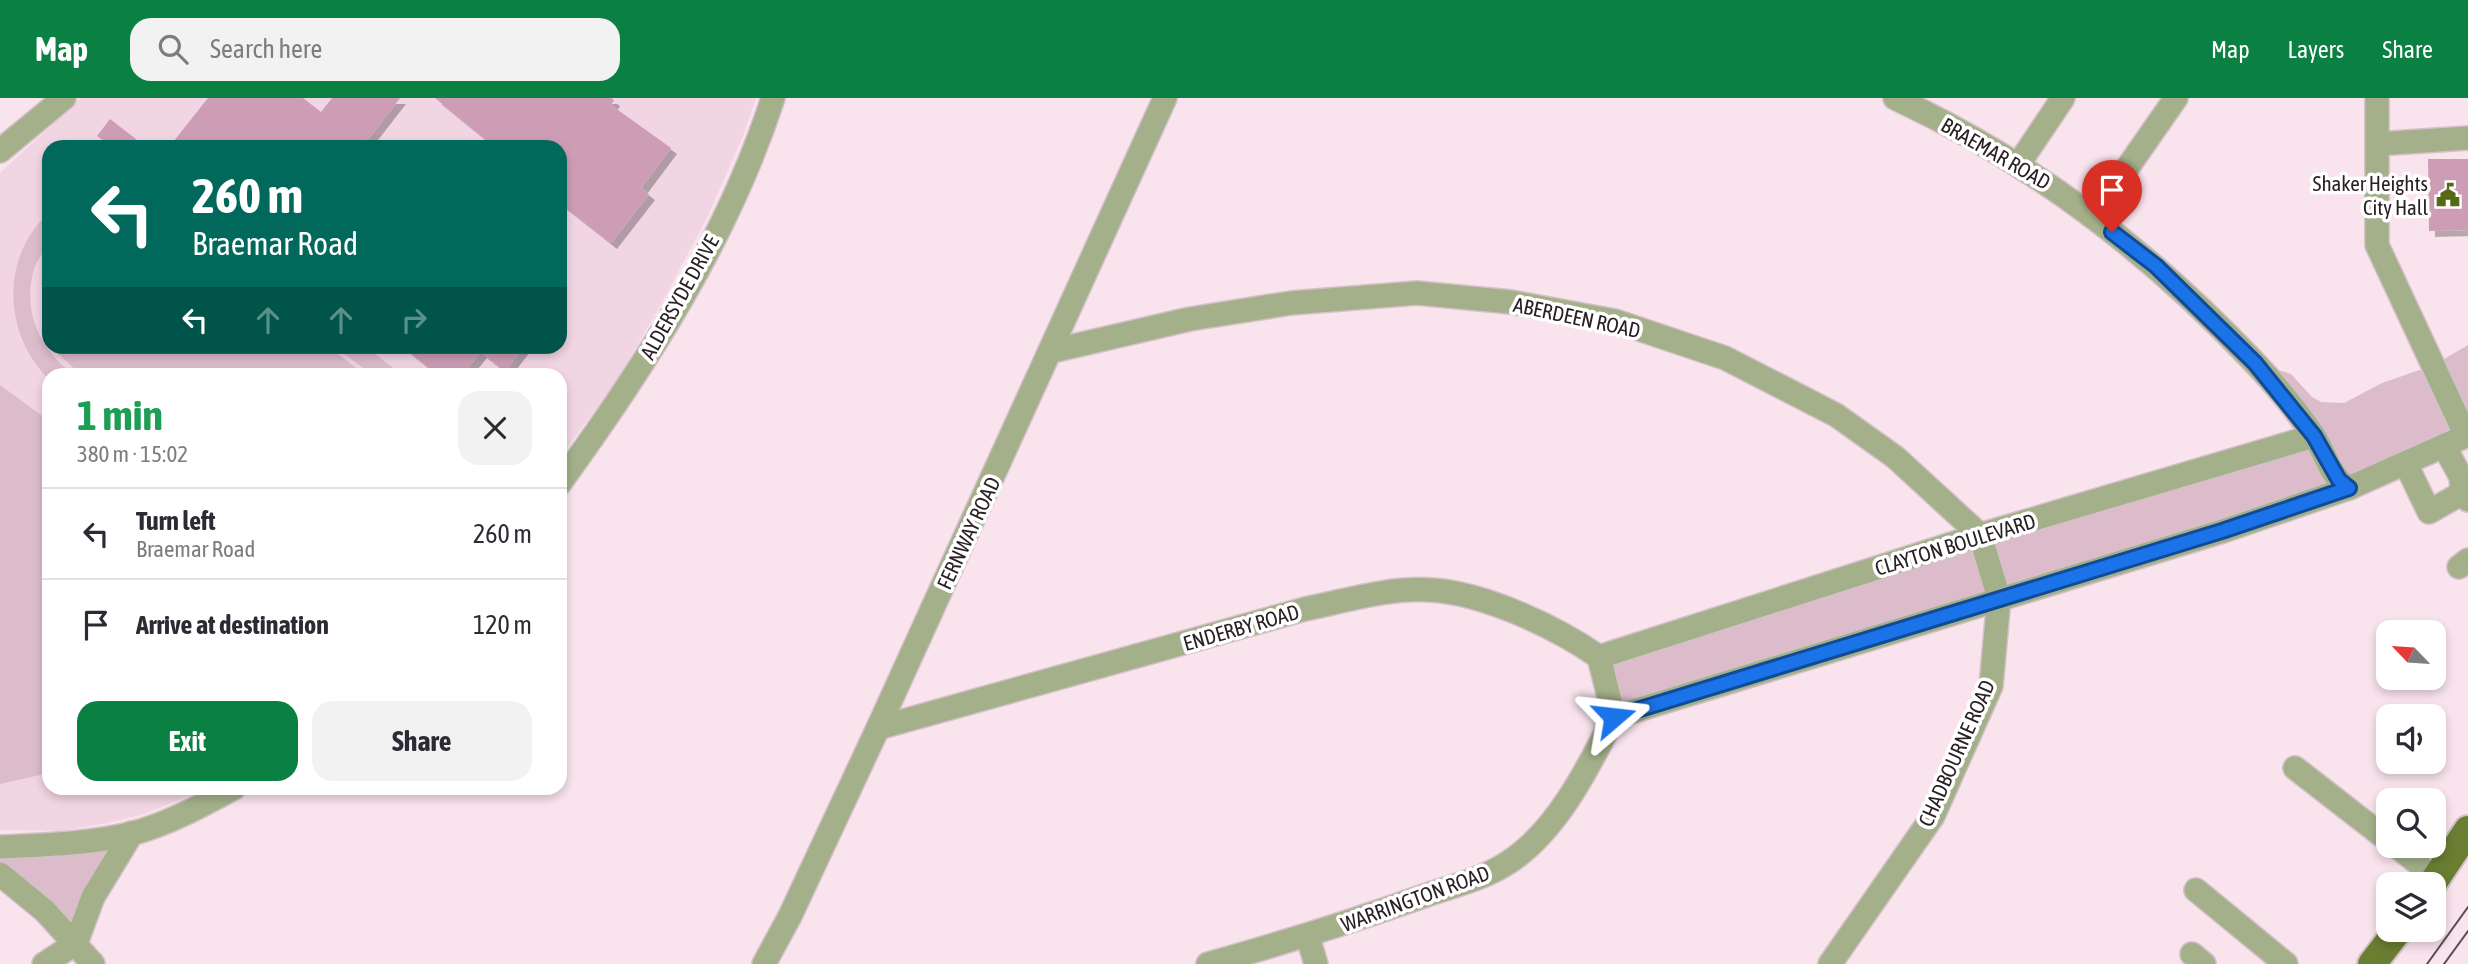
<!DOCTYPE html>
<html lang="en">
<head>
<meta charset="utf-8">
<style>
	:root { --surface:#fff; --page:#f2f2f3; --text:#2b2b33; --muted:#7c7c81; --line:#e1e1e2; --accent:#0b8043 }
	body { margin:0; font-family:"Asap Condensed",sans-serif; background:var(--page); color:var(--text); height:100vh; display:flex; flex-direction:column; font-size:26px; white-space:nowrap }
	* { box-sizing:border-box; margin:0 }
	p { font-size:23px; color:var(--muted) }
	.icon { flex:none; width:38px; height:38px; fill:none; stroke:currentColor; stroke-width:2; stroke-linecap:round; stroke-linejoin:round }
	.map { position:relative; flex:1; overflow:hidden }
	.drawer { position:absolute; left:42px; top:270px; width:525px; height:427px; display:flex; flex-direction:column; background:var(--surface); border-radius:21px; box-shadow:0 4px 10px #0003 }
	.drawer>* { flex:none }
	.top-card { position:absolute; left:42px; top:42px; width:525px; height:214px; border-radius:21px; box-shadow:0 4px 10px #0003; background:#00695c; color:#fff; overflow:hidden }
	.needle { width:46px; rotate:295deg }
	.tools { position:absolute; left:2376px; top:522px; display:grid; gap:14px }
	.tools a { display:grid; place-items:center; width:70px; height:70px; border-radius:14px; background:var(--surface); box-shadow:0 4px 10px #0003; font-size:35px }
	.pin { position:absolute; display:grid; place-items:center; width:60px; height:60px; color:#fff; margin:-72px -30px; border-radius:50% 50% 50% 0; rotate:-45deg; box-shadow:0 0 7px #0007 }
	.pin .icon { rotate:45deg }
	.me { position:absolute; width:77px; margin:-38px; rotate:73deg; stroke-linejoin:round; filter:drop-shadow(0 0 5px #0008) }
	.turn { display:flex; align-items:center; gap:24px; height:147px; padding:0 35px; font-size:32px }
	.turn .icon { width:91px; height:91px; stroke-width:2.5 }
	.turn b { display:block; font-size:49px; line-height:60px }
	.lanes { display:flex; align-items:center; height:66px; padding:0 35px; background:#0003; justify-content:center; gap:35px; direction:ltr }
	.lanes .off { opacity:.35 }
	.round { display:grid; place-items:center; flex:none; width:74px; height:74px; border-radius:21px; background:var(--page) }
	.summary { display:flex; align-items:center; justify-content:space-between; height:119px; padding:0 35px }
	h1 { font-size:42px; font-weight:700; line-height:52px; color:#1e9e55 }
	.action { display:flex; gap:14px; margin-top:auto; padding:14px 35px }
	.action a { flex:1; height:80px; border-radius:21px; background:var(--accent); color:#fff; font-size:28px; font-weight:700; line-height:80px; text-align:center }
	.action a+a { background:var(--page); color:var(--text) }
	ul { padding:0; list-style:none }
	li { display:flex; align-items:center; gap:21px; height:91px; padding:0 35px; border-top:2px solid var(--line) }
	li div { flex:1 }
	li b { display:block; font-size:26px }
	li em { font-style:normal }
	header { display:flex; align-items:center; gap:42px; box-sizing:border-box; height:98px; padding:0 35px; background:var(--accent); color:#fff }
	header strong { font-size:33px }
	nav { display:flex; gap:38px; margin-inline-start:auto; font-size:24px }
	.search { width:490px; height:63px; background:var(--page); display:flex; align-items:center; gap:18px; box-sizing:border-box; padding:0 24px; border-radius:21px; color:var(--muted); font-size:26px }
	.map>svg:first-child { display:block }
	.built { fill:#f2d5e3; fill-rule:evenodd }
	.green { fill:#dcbccb }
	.building { fill:#cd9db5; filter:url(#shadow) }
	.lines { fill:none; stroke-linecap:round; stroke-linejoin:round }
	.minor-casing { stroke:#d4c0c9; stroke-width:26 }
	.major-casing { stroke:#d4c0c9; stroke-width:32 }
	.minor { stroke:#a3b089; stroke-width:23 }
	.major { stroke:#697e31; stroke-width:28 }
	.tram { stroke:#584d52; stroke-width:2 }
	.route-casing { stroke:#114b97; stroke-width:18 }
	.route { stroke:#1a73e8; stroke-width:12 }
	.labels { text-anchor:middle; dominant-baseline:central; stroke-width:7; stroke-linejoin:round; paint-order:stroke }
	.street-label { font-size:21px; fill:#292125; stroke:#fff }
	.poi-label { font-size:21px; fill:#292125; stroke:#fff; text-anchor:end }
</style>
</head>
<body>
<header>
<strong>Map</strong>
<div class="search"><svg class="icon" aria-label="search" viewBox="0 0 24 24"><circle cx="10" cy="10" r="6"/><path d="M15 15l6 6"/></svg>Search here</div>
<nav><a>Map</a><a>Layers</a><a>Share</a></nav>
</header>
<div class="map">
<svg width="2468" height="866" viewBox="0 0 2468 866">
	<defs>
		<filter id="shadow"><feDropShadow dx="6" dy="6" stdDeviation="0" flood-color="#0004"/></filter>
	</defs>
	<rect width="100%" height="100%" fill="#f9e3ed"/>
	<path class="built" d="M81 0H756L743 38 708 118 664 201 615 285 560 359V276H49V690H208L144 716 108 725 60 733 0 732V75ZM49 49H560V248H49Z"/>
	<g class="green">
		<path d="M49 115C49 123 51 135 49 143 46 152 37 161 34 171 22 214 40 251 73 276H49V281C3 237 0 158 49 115Z"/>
		<path d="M2468 247V337L2406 366 1614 619 1599 559 2314 338 2255 265 2291 276 2312 299 2321 304 2344 305 2382 285 2434 267Z"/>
		<path d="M51 249H329L364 276H80Z"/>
		<path d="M335 249H366L401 276H371Z"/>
		<path d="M0 287 49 323V675L0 686Z"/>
		<path d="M132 735 76 845 0 776V749Z"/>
	</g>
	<g class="building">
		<path d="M208 0H303L321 14 332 0H400L362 49H169Z"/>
		<path d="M435 0H611L614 2 611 7 671 50 641 90 649 96 611 145 560 105V49H495Z"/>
		<path d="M110 21 136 41 130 49H112L97 38Z"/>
		<path d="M2428 61H2468V132L2429 133Z"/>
		<path d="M402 248H524L505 273 481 254 463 276H437Z"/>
	</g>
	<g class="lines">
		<g class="minor-casing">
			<g id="minor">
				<path d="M1895 0C2034 65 2149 153 2254 264 2275 286 2297 313 2314 338 2326 356 2330 379 2349 390"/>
				<path d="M2377 0V147L2466 338"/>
				<path d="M2377 46 2468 40"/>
				<path d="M0 53 64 0"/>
				<path d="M2018 67 2063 0"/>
				<path d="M2090 117 2107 99 2176 0"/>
				<path d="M1052 253 1190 221 1291 205 1417 195 1511 204 1615 223 1725 260 1836 317 1895 359 1980 437 1999 500 1991 588 1933 718 1830 866"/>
				<path d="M2444 348 2461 379 2462 395"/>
				<path d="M2406 366 2429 414 2462 395 2468 402"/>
				<path d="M560 385C646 267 728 139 773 0"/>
				<path d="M2459 469 2468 462"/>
				<path d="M1599 559 1980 437 2314 338"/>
				<path d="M1614 619 2223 433 2349 390 2468 337"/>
				<path d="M878 630 1305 511C1345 503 1390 489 1431 492 1484 495 1556 529 1599 559"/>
				<path d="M2295 670 2389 743"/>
				<path d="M2395 747 2418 765 2431 786"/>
				<path d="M0 749C43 747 88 746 130 736 166 727 201 708 234 690"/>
				<path d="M0 776 45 813 93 866"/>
				<path d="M2196 792 2286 866"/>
				<path d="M1308 839 1316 866"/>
				<path d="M76 845 93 799 132 735"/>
				<path d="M2192 856 2204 866"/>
				<path d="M44 866 76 845"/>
				<path d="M764 866 790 818 878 630 1165 0"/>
				<path d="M1208 866C1280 846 1350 824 1421 799 1449 789 1484 781 1509 764 1557 733 1589 668 1614 619L1599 559"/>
			</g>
		</g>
		<g class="major-casing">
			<g id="major">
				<path d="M2432 786 2468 732"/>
				<path d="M2372 866 2399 831"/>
			</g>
		</g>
		<use href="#minor" class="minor"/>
		<use href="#major" class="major"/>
		<g class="tram">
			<path d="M2427 866 2468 809"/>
			<path d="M2444 866 2468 833"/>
		</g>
	</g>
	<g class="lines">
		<g class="route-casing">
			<path id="route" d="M1614 619 2222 433 2349 390 2339 382 2314 338 2255 265 2156 168 2112 134"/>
		</g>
		<use href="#route" class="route"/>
	</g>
	<defs>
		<g id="civic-bare" transform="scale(1.89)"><path d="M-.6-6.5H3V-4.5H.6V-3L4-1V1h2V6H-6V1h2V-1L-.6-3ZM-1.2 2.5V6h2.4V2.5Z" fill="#556917" stroke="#fff" stroke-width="2.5" paint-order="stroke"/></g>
	</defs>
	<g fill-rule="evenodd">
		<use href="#civic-bare" x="2448" y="97"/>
	</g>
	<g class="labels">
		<g class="street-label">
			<text transform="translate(1996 55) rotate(30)">BRAEMAR ROAD</text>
			<text transform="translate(679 199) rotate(-61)">ALDERSYDE DRIVE</text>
			<text transform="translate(1577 219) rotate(12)">ABERDEEN ROAD</text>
			<text transform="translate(968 435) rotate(-65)">FERNWAY ROAD</text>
			<text transform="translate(1955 446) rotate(-17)">CLAYTON BOULEVARD</text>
			<text transform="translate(1241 529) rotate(-16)">ENDERBY ROAD</text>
			<text transform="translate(1956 655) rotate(-66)">CHADBOURNE ROAD</text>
			<text transform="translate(1415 800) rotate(-20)">WARRINGTON ROAD</text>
		</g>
		<g class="poi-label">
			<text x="2428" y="85">Shaker Heights<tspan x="2428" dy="24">City Hall</tspan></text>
		</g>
	</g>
</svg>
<div class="tools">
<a><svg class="needle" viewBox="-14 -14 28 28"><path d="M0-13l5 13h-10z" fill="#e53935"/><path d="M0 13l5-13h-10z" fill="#7c7c81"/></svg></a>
<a><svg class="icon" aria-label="sound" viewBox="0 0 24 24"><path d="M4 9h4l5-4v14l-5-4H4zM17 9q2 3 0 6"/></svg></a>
<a><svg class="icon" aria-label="search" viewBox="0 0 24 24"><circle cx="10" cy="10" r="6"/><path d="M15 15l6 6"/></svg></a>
<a><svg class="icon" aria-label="layers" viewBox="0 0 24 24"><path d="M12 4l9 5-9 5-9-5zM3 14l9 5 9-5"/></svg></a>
</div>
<div class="pin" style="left:2112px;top:134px;background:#d93025"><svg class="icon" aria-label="arrive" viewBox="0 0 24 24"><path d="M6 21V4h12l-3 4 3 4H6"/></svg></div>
<svg class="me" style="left:1614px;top:619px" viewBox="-20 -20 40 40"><path d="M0-17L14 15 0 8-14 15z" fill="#1a73e8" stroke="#fff" stroke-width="4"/></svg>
<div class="top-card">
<div class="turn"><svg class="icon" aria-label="left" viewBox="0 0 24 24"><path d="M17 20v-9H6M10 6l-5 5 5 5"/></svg><div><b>260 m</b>Braemar Road</div></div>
<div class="lanes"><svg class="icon" aria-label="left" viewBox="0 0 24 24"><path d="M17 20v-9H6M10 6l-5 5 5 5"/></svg><svg class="icon off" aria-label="ahead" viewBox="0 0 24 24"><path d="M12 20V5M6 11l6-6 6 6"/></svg><svg class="icon off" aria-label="ahead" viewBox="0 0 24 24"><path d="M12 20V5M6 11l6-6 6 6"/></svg><svg class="icon off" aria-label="right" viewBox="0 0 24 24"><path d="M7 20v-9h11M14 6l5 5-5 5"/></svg></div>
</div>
<section class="drawer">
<div class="summary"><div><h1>1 min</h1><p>380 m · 15:02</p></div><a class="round"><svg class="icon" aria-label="close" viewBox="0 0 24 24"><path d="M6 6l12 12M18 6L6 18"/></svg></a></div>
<ul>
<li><svg class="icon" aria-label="left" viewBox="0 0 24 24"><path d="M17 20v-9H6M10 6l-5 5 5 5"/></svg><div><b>Turn left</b><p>Braemar Road</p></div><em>260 m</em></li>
<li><svg class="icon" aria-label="arrive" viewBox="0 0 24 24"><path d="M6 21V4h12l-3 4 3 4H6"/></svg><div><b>Arrive at destination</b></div><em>120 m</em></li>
</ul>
<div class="action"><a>Exit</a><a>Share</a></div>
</section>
</div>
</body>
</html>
